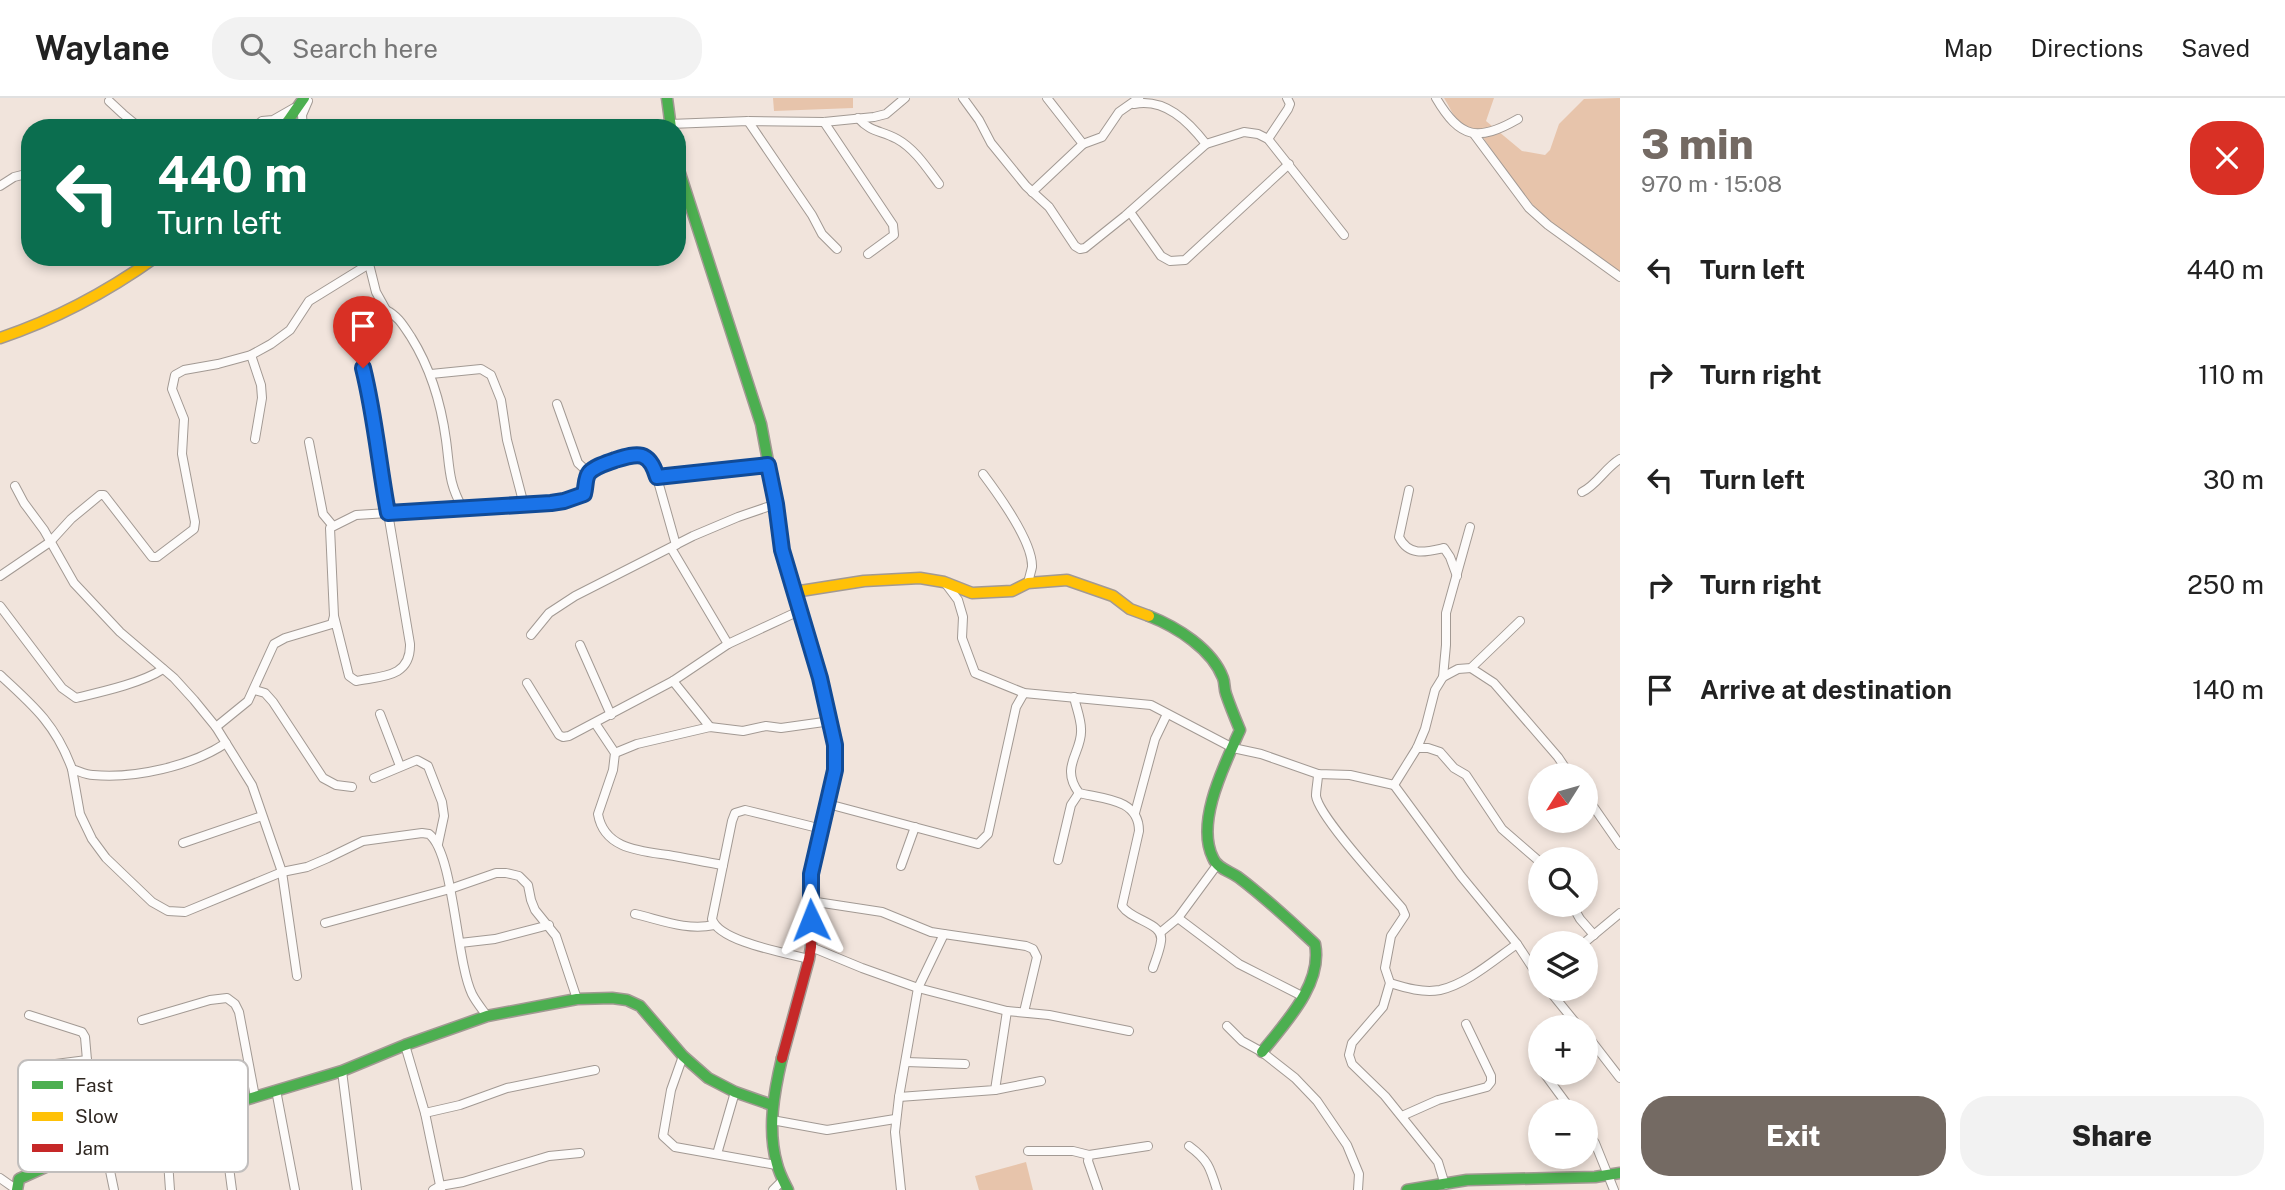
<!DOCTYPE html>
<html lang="en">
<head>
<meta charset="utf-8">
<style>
	:root { --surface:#fff; --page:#f2f2f2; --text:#222; --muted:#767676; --line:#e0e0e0; --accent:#746a63 }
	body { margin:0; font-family:"Public Sans",sans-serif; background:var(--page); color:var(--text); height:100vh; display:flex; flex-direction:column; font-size:26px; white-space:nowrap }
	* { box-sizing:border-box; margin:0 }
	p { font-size:23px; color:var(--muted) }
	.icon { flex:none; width:38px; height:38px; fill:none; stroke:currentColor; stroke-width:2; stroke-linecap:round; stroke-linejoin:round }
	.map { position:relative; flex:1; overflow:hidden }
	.sheet { display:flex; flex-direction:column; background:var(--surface); width:665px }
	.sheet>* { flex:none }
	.guide { position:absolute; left:21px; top:21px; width:665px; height:147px; border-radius:28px; box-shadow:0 4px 10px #0003; background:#0b6e4f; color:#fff; overflow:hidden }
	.needle { width:46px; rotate:233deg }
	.fabs { position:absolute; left:1528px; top:665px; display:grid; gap:14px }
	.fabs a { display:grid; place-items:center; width:70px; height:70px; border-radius:50%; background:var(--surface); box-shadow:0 4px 10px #0003; font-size:35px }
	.pin { position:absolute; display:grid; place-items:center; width:60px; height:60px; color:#fff; margin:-72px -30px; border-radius:50% 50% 50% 0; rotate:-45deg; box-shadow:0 0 7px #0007 }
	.pin .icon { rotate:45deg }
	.me { position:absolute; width:77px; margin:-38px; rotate:358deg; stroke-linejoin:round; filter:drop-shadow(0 0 5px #0008) }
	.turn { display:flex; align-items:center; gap:24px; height:147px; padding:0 21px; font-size:32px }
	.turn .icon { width:91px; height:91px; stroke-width:2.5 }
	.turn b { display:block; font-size:49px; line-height:60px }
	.round { display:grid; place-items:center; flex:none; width:74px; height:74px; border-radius:28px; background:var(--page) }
	.summary { display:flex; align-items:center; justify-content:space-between; height:119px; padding:0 21px }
	h1 { font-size:42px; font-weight:800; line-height:52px; color:var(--accent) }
	.button { display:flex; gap:14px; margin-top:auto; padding:14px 21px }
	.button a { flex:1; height:80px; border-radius:28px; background:var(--accent); color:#fff; font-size:28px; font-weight:800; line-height:80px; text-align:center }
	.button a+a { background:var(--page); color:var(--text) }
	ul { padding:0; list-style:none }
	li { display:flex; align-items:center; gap:21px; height:105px; padding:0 21px }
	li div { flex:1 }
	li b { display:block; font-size:26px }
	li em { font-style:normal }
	header { display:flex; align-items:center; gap:42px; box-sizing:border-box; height:98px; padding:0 35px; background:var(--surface); border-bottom:2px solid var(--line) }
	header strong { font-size:33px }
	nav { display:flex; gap:38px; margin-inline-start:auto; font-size:24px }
	.search { width:490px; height:63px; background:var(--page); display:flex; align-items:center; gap:18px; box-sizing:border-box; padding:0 24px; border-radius:28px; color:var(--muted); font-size:26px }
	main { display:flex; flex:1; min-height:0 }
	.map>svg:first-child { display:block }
	.green { fill:#e7c4ab }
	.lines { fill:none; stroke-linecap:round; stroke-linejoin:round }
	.street-casing { stroke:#a29993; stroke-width:10 }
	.fast-casing { stroke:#a29993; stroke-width:13 }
	.slow-casing { stroke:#a29993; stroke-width:13 }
	.jam-casing { stroke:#a29993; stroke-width:13 }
	.street { stroke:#fdfbfa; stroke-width:8 }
	.fast { stroke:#4caf50; stroke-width:10 }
	.slow { stroke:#ffc107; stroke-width:10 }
	.jam { stroke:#c62828; stroke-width:10 }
	.route-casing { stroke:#114b97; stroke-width:18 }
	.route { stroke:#1a73e8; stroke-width:12 }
	.key { fill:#fff; stroke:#c1bebd; stroke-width:2 }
	.key-label { font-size:19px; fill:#302822 }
</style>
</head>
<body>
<header>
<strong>Waylane</strong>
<div class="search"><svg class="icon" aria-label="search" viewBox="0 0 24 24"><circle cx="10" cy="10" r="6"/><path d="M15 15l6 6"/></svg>Search here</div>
<nav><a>Map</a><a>Directions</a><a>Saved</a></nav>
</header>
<main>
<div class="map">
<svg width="1620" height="1092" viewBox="0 0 1620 1092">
	<rect width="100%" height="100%" fill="#f1e4dc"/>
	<g class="green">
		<path d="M773 0H853V10L774 13Z"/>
		<path d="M1444 0H1494L1486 23 1522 53 1545 57 1550 52 1559 26 1584 1 1620 0V174L1546 121 1520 93 1478 32C1456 27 1455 18 1444 0Z"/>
		<path d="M1026 1064 1033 1092H979L975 1078Z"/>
	</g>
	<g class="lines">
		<g class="street-casing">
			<g id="street">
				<path d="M963 0 979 22 991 45 1026 88 1049 109 1075 148 1080 151 1085 150 1125 118 1206 46 1244 34 1258 36 1268 41 1344 137"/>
				<path d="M1047 0 1083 46 1102 39 1119 14 1139 0"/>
				<path d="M1436 0C1460 41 1478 44 1518 21"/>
				<path d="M109 3 123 16 140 30"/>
				<path d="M1134 6C1165 0 1188 23 1206 46"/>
				<path d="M858 20C871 35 881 32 897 41 915 51 927 70 939 86"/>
				<path d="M748 23 812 117 822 136 837 151"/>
				<path d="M824 24 893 127 894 137 868 156"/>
				<path d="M670 26 748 23 824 24 874 19 886 16 905 0"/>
				<path d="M254 30 262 23 273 22 294 10"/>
				<path d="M303 30 302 17 308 3"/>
				<path d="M1474 36 1529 110 1548 127 1620 179"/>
				<path d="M1268 41 1288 11 1290 6 1287 0"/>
				<path d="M0 88 14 79 30 75"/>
				<path d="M1032 94 1083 46"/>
				<path d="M1130 114 1161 158 1170 163 1185 162 1289 66"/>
				<path d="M369 166 376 194 386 212 382 234 361 260 372 304 380 373 388 415 551 405 575 400 584 396C586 389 585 380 590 375 597 367 633 353 643 357 648 360 651 365 654 369L676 447"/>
				<path d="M386 212C398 218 403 227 411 239 431 271 441 305 446 342 450 371 448 384 463 411"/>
				<path d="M251 257 261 287 262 300 255 341"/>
				<path d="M431 276 481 271 491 277 501 302 507 342 524 407"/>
				<path d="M557 306 578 365 589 375"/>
				<path d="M309 344 323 416 333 428"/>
				<path d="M983 376C998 396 1033 444 1032 469 1031 474 1029 480 1028 485"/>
				<path d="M657 379 768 367"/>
				<path d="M15 388 24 405 44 432 74 485 120 534 174 580 194 602 216 629 252 687 282 774 297 878"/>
				<path d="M1409 392 1399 439C1409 459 1426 454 1444 450L1450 459 1457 478"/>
				<path d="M1582 394C1597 387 1605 370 1620 361"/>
				<path d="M671 450 728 546"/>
				<path d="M0 478 50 444 71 421 100 397H104L152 459H157L194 431 195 424 182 356 184 321 172 291 175 277 184 272 218 266 251 257 271 246 290 232 309 203 369 166 373 159"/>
				<path d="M946 486 958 502 963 519 962 540 975 575 1024 595 1151 607 1233 650 1261 656 1318 676 1350 677 1394 687 1417 650 1425 631 1435 592 1443 579 1458 571 1471 570 1520 523"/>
				<path d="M0 508 62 590 76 600C101 594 142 585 163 571"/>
				<path d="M531 537 549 515 575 498 693 438 738 419 776 406"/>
				<path d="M580 547 611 617"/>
				<path d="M1471 570 1494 585 1558 659 1570 677"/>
				<path d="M0 577C34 608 56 627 72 671 79 673 86 677 93 677 134 681 192 668 226 645"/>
				<path d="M1443 579 1446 547V515L1470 429"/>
				<path d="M673 583 710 629"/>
				<path d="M527 585 559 637 563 639 569 638 673 583 728 546 799 513"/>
				<path d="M255 592 265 595 273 604 323 680 336 687 352 689"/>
				<path d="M1074 599C1076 609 1081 621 1081 631 1083 654 1059 668 1079 695 1104 701 1139 701 1139 733L1122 808C1132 823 1164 825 1161 843 1160 852 1156 861 1153 870"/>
				<path d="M380 616 400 668"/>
				<path d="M595 625 615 655 613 672 598 716C604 751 640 753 668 757 686 760 705 764 723 767"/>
				<path d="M216 629 248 603 274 546 285 540 332 526 334 518 330 430 356 417 388 415 410 546C411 580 381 578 356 583L349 578 334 518"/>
				<path d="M1417 650H1428L1440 654 1454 670 1466 677 1502 731 1540 764"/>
				<path d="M615 655 637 646 710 629 743 633 766 628 781 630 831 623"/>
				<path d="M72 671 80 716 92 741 106 760 152 804 168 813 185 814 282 774 307 769 328 760 363 743 422 735 429 736C454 755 456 863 472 896 476 904 482 911 487 918"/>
				<path d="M1318 676C1318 683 1316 691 1316 698 1319 719 1385 790 1402 810L1405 817 1391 838 1385 870 1390 885 1383 909 1352 945 1349 957 1352 966 1385 998 1438 1064 1445 1087"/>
				<path d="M374 680 417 662 428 668 442 704 444 718 438 746"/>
				<path d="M1394 687 1461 778 1517 846 1540 881"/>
				<path d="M1586 698 1620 747"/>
				<path d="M828 706 978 746 988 736 1016 609 1024 595"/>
				<path d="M1135 715 1155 641 1167 616"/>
				<path d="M183 745 262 718"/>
				<path d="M1058 762 1071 707 1079 695"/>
				<path d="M901 768 915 729"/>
				<path d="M810 803 882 814 931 834 944 836 918 890 899 999 895 1034 901 1092"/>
				<path d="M1572 807 1580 821 1594 837"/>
				<path d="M635 816C661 822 687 833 714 827"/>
				<path d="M1178 820 1239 866 1302 898"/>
				<path d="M325 825 450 791 496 775H506L519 778 528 787 531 802 535 812 556 838 577 901"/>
				<path d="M1161 834 1178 820 1217 767"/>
				<path d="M944 836 1026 848 1033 851 1037 859 1024 914"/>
				<path d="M460 845 495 841 549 827"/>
				<path d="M1584 845 1620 815"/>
				<path d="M811 849 862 870 918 890 1007 913 1049 917 1129 933"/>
				<path d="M809 861C787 855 719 844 712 821L732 723 735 715 745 712 822 731"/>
				<path d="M1390 885C1406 890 1423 895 1440 892 1467 886 1494 862 1517 846"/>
				<path d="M1548 891 1579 929"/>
				<path d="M29 917 82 934 85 939 87 962 114 1092"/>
				<path d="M142 922 210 902 227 900 235 906 239 914 255 999"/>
				<path d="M1227 928 1242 943 1262 954 1295 980 1317 1003 1347 1047 1359 1076 1358 1092"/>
				<path d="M1586 936 1620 980"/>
				<path d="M405 947 425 1015 460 1007 507 990 595 972"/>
				<path d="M683 958 671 992 663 1038 675 1049 776 1067"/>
				<path d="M906 964 965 966"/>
				<path d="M24 970 87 962"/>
				<path d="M342 973 357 1092"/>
				<path d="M1544 975 1572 1013"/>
				<path d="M276 992 295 1092"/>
				<path d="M995 992 1041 983"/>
				<path d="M899 999 995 992 1007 913"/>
				<path d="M221 1009 232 1092"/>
				<path d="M425 1015 441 1092"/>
				<path d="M1402 1018 1438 1002 1487 989 1491 984V978L1466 926"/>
				<path d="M772 1022 827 1032 895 1021"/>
				<path d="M1586 1032 1595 1045 1614 1092"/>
				<path d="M1189 1048C1208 1062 1210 1069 1217 1092"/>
				<path d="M1028 1053H1073L1089 1057"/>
				<path d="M717 1056 735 994"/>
				<path d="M0 1080 17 1092"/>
				<path d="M170 1092 168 1063 170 1020"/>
				<path d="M433 1092 440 1088 463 1084 549 1058 580 1055"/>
				<path d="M773 1092 782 1083"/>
				<path d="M1098 1092 1088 1063 1089 1057 1148 1048"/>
			</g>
		</g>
		<g class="fast-casing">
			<g id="fast">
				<path d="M667 0 671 30"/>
				<path d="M283 30 304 0"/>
				<path d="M677 66 761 326 776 406 782 452 833 631 835 672"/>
				<path d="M1149 518C1177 529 1212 551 1223 580 1225 585 1224 591 1226 596 1230 608 1235 620 1240 632 1225 666 1195 724 1213 760 1217 770 1229 773 1238 779 1265 799 1290 823 1315 846 1323 886 1285 925 1262 954"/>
				<path d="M782 960C774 994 767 1032 777 1066 779 1075 784 1084 788 1092"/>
				<path d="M17 1092 19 1081 92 1048 130 1041 157 1019 191 1018 342 973 405 947 487 918 577 901 612 900 627 902 640 908 683 958 708 980 735 994 772 1007"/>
				<path d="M1407 1092 1467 1082 1595 1079 1620 1075"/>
			</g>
		</g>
		<g class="slow-casing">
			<g id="slow">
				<path d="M0 240C57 221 107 194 156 159"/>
				<path d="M794 494 864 483 920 480 944 484 972 495 1012 493 1028 485 1067 482 1113 498 1130 511 1149 518"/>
			</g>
		</g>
		<g class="jam-casing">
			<path id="jam" d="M782 960 809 861 811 849V776L835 672"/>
		</g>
		<use href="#street" class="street"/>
		<use href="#fast" class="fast"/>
		<use href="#slow" class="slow"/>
		<use href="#jam" class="jam"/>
	</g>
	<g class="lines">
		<g class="route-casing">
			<path id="route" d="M363 270C375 318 379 367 388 415L551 405 564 403 584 396C586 389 585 380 589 375 595 368 607 365 615 362 638 355 649 352 657 379L768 367 776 406 782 452 820 580 835 647V672L811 776V822"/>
		</g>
		<use href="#route" class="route"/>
	</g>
	<rect x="18" y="962" width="230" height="112" rx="10" class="key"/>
	<rect x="32" y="983" width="31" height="8" fill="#4caf50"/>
	<rect x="32" y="1014" width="31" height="9" fill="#ffc107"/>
	<rect x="32" y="1046" width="31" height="8" fill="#c62828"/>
	<g class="key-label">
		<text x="75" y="994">Fast</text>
		<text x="75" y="1025">Slow</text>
		<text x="75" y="1057">Jam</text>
	</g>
</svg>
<div class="fabs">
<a><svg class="needle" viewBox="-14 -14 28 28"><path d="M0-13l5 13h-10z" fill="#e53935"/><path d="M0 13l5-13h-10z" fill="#767676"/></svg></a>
<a><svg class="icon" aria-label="search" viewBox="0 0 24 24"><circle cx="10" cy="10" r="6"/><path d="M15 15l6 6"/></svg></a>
<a><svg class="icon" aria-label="layers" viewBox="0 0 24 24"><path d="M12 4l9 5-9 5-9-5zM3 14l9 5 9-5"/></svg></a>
<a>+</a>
<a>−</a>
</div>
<div class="pin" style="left:363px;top:270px;background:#d93025"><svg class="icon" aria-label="arrive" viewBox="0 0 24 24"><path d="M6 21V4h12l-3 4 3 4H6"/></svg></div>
<svg class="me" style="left:811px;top:822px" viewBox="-20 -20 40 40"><path d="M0-17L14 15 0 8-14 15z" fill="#1a73e8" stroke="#fff" stroke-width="4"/></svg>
<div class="guide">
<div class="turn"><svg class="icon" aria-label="left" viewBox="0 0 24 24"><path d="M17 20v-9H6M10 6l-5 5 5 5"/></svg><div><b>440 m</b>Turn left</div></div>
</div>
</div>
<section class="sheet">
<div class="summary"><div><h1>3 min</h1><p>970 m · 15:08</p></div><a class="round" style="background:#d93025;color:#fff"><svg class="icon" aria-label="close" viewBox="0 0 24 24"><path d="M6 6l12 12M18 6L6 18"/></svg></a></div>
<ul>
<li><svg class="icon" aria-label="left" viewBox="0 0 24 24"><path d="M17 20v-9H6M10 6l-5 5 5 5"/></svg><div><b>Turn left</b></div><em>440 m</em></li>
<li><svg class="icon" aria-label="right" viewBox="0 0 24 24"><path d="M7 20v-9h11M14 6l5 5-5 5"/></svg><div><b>Turn right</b></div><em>110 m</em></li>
<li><svg class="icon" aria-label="left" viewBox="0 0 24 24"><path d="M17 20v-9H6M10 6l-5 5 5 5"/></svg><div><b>Turn left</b></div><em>30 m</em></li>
<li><svg class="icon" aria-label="right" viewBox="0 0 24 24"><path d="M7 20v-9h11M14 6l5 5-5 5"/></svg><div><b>Turn right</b></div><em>250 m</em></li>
<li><svg class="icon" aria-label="arrive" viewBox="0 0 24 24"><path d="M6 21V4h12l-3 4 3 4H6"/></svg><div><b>Arrive at destination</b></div><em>140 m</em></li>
</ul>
<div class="button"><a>Exit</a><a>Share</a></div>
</section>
</main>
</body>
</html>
